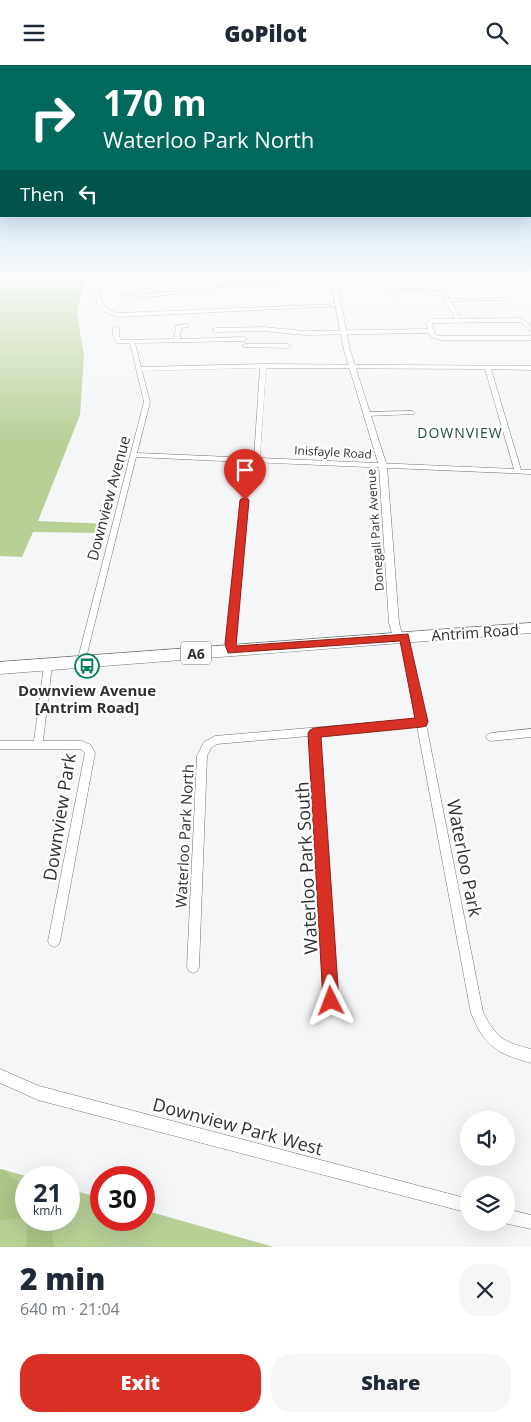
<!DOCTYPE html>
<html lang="en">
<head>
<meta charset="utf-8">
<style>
	:root { --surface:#fff; --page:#f6f6f7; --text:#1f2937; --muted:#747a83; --accent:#d93025 }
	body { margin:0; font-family:"Open Sans",sans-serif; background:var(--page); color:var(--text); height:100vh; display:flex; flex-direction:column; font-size:19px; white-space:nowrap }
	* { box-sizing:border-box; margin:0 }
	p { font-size:16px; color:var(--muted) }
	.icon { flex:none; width:28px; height:28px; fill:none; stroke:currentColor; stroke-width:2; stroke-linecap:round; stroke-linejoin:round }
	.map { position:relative; height:1182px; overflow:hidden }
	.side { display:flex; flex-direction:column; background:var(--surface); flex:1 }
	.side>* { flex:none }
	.banner { position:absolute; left:0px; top:0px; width:531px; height:152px; box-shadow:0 5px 20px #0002; background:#00695c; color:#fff; overflow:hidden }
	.controls { position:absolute; left:460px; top:1046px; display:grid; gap:10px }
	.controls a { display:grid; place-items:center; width:55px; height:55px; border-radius:50%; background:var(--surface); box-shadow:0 5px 20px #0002; font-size:25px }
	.speed { position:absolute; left:15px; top:1101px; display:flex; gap:10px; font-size:25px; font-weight:700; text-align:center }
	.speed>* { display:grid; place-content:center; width:65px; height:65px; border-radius:50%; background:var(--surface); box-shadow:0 5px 20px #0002; line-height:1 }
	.speed small { font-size:12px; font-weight:400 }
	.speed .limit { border:8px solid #d22; background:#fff; color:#111 }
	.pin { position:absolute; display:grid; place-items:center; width:42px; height:42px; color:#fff; margin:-51px -21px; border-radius:50% 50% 50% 0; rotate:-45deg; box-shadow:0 0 5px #0007 }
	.pin .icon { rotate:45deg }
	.me { position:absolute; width:55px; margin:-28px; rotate:357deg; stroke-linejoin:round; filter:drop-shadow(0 0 4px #0008) }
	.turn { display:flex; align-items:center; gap:18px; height:105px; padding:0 20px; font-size:22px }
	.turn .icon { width:65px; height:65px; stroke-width:2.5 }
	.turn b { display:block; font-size:35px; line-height:42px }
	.then { display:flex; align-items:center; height:48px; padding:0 20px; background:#0003; gap:10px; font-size:19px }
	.round { display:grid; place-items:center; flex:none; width:52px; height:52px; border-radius:20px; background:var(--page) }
	.overview { display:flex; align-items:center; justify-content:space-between; height:85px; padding:0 20px }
	h1 { font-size:30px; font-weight:800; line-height:38px }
	.cta { display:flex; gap:10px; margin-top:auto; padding:10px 20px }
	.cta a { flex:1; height:58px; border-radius:20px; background:var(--accent); color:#fff; font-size:20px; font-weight:800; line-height:58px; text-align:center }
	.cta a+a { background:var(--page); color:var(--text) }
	header { display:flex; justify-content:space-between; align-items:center; height:65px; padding:0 20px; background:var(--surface); font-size:22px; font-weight:800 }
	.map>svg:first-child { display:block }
	.green { fill:#b8cf96 }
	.forest { fill:#abc585 }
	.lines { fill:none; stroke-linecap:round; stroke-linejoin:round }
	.minor-casing { stroke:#727374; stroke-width:1 }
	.tertiary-casing { stroke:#727374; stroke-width:1 }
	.primary-casing { stroke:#727374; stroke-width:1 }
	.minor { fill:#fff; fill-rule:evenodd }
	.tertiary { fill:#fff; fill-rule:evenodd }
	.primary { fill:#fff; fill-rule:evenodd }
	.route { fill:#d93025; stroke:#8d1f18 }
	.labels { text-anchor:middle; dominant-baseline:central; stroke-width:4.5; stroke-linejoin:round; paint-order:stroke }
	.far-street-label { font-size:12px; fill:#303030; stroke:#fff }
	.far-neighbourhood-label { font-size:14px; letter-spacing:1px; fill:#1d4c3a; stroke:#fff }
	.shield { fill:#fff; stroke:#6e6e6e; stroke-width:1 }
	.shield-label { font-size:14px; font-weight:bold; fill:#303030 }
	.street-label { font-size:15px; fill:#303030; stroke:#fff }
	.poi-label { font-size:15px; font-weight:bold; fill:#303030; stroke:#fff }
	.near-street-label { font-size:18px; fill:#303030; stroke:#fff }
</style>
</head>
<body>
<header><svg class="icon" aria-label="menu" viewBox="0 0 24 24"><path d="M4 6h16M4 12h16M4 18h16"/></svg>GoPilot<svg class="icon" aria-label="search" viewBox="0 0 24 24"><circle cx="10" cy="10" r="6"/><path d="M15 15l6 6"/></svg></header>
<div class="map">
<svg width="531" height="1182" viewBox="0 0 531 1182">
	<rect width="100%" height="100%" fill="#f5f6f7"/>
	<g class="green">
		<path d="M0 213H84L77 248 84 291 80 350 38 456 108 459 106 468 33 467 22 492 0 491Z"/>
		<path d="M5 1105 29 1112H26V1155H69V1124L101 1133V1155H144V1145L274 1182H0V1111L16 1115Z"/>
	</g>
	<g class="forest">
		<path d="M0 1104 5 1105 26 1124V1152L0 1156Z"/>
		<path d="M28 1155H50L54 1182H26Z"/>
	</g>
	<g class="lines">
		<g class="minor-casing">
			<g id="minor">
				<path d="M95 213H99C101 231 98 244 119 248L338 239 340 240 338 241 119 252C95 246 95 235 95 213Z"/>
				<path d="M157 213H174L184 225 222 220 334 215 336 216 334 217 222 222 159 231 125 233H123V231L179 226 171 214 120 218 118 217 120 216Z"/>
				<path d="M434 213H438L449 234 503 233 505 234 503 235 451 236 460 254 518 253C526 256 531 257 531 267L523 258 518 257 433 258H432L435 270 441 271H531V275H441L431 272 429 268 304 270 263 266 215 267 212 265 215 263 263 262 304 266 428 264 426 258 432 254H455L440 225 396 226 399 236 397 237 395 236 391 225 393 224 439 223Z"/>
				<path d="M186 259 189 261 188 262 181 263 180 274 244 272 247 274 244 276 135 278 141 302 263 299 531 301V305L491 304 521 405H531V409L251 397 234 579 236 585 232 588 229 587 226 579 245 397 136 392 85 597 81 600 78 599 77 597 144 337 130 278H117L113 271V263L116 261 119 263V271L121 275 174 274 176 261ZM260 303 254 393 137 388 150 337 142 306ZM266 303 485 304 514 404 260 393Z"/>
				<path d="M245 279H288L291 281 288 283 243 282 242 281Z"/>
				<path d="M412 346 415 348 414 349 367 351 364 349 367 347Z"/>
				<path d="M404 569 408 572 425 654 427 657 426 659 483 947C496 973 503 977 531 984V998C496 988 485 982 471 948L417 661 319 670 337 936 335 940 331 942 327 940 325 936 309 671 217 679 211 683 207 691 199 902 197 906 193 908 189 906 187 902 197 691 204 677 215 671 415 654 400 572Z"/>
				<path d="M48 597 52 600 43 676H82L91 680 95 688 60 876 58 880 54 882 50 880 48 876 85 688 81 684H0V676H34L44 600Z"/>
				<path d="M531 664V672L491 676 488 675 486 672 488 669 491 668Z"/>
				<path d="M0 1004 39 1021 469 1134V1148L38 1035 0 1018Z"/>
				<path d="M506 1144 531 1150V1164L504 1158H506Z"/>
			</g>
		</g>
		<g class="tertiary-casing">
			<path id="tertiary" d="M330 213H336L350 285 387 401 399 558 403 572 398 576 393 572 389 558 379 401 344 285Z"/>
		</g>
		<g class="primary-casing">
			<path id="primary" d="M531 558V568L0 609V597Z"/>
		</g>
		<use href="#minor" class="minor"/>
		<use href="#tertiary" class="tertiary"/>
		<use href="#primary" class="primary"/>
	</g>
	<linearGradient id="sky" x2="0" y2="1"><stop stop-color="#8bc0ed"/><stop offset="0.56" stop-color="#fafbfb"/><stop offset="1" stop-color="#fafbfb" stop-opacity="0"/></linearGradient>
	<rect width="531" height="378" fill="url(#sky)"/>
	<path class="route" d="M245 432 249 435 236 581 408 569 428 657 426 661 422 662 321 672 339 936 336 941 331 944 325 941 323 936 308 668 310 665 314 663 415 653 400 576 228 588 225 579 240 435Z"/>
	<defs>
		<g id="bus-ring" transform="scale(1.25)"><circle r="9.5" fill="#fff" stroke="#037e5c" stroke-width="1.5"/><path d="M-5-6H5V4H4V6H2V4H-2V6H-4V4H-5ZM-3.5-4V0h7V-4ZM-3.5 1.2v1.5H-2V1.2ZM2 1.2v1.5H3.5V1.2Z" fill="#037e5c"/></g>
	</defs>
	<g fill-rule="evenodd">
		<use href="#bus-ring" x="87" y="601"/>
	</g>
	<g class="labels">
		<g class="far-street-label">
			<text transform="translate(333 387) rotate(3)">Inisfayle Road</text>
			<text transform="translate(375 465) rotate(-94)">Donegall Park Avenue</text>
		</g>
		<g class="far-neighbourhood-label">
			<text x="460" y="367">DOWNVIEW</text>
		</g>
		<rect class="shield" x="181" y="576.5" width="30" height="23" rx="4"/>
		<g class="shield-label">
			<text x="196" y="588">A6</text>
		</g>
		<g class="street-label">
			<text transform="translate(108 433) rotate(-75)">Downview Avenue</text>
			<text transform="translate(475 567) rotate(-4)">Antrim Road</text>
			<text transform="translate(184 771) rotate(-87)">Waterloo Park North</text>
		</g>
		<g class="poi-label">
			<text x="87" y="625">Downview Avenue<tspan x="87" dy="17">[Antrim Road]</tspan></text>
		</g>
		<g class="near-street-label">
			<text transform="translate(59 752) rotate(-81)">Downview Park</text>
			<text transform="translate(465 793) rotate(79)">Waterloo Park</text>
			<text transform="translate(306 803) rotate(-93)">Waterloo Park South</text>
			<text transform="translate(238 1061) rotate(15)">Downview Park West</text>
		</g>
	</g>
</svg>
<div class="controls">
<a><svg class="icon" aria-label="sound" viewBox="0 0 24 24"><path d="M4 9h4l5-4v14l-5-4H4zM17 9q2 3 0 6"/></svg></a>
<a><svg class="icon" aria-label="layers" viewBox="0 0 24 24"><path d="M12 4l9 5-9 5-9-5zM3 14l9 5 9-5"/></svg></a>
</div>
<div class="speed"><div>21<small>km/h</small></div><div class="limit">30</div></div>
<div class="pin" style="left:245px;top:435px;background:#d93025"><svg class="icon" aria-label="arrive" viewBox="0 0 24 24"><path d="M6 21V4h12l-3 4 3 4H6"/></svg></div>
<svg class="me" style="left:331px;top:936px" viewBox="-20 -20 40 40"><path d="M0-17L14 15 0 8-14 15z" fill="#d93025" stroke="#fff" stroke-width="4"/></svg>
<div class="banner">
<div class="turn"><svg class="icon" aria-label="right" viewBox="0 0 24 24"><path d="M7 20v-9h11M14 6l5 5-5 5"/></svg><div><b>170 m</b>Waterloo Park North</div></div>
<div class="then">Then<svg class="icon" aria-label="left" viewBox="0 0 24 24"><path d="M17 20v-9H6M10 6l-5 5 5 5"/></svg></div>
</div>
</div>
<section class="side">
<div class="overview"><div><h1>2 min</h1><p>640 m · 21:04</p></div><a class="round"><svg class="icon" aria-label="close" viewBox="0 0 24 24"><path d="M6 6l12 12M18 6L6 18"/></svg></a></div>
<div class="cta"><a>Exit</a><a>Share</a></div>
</section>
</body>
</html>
